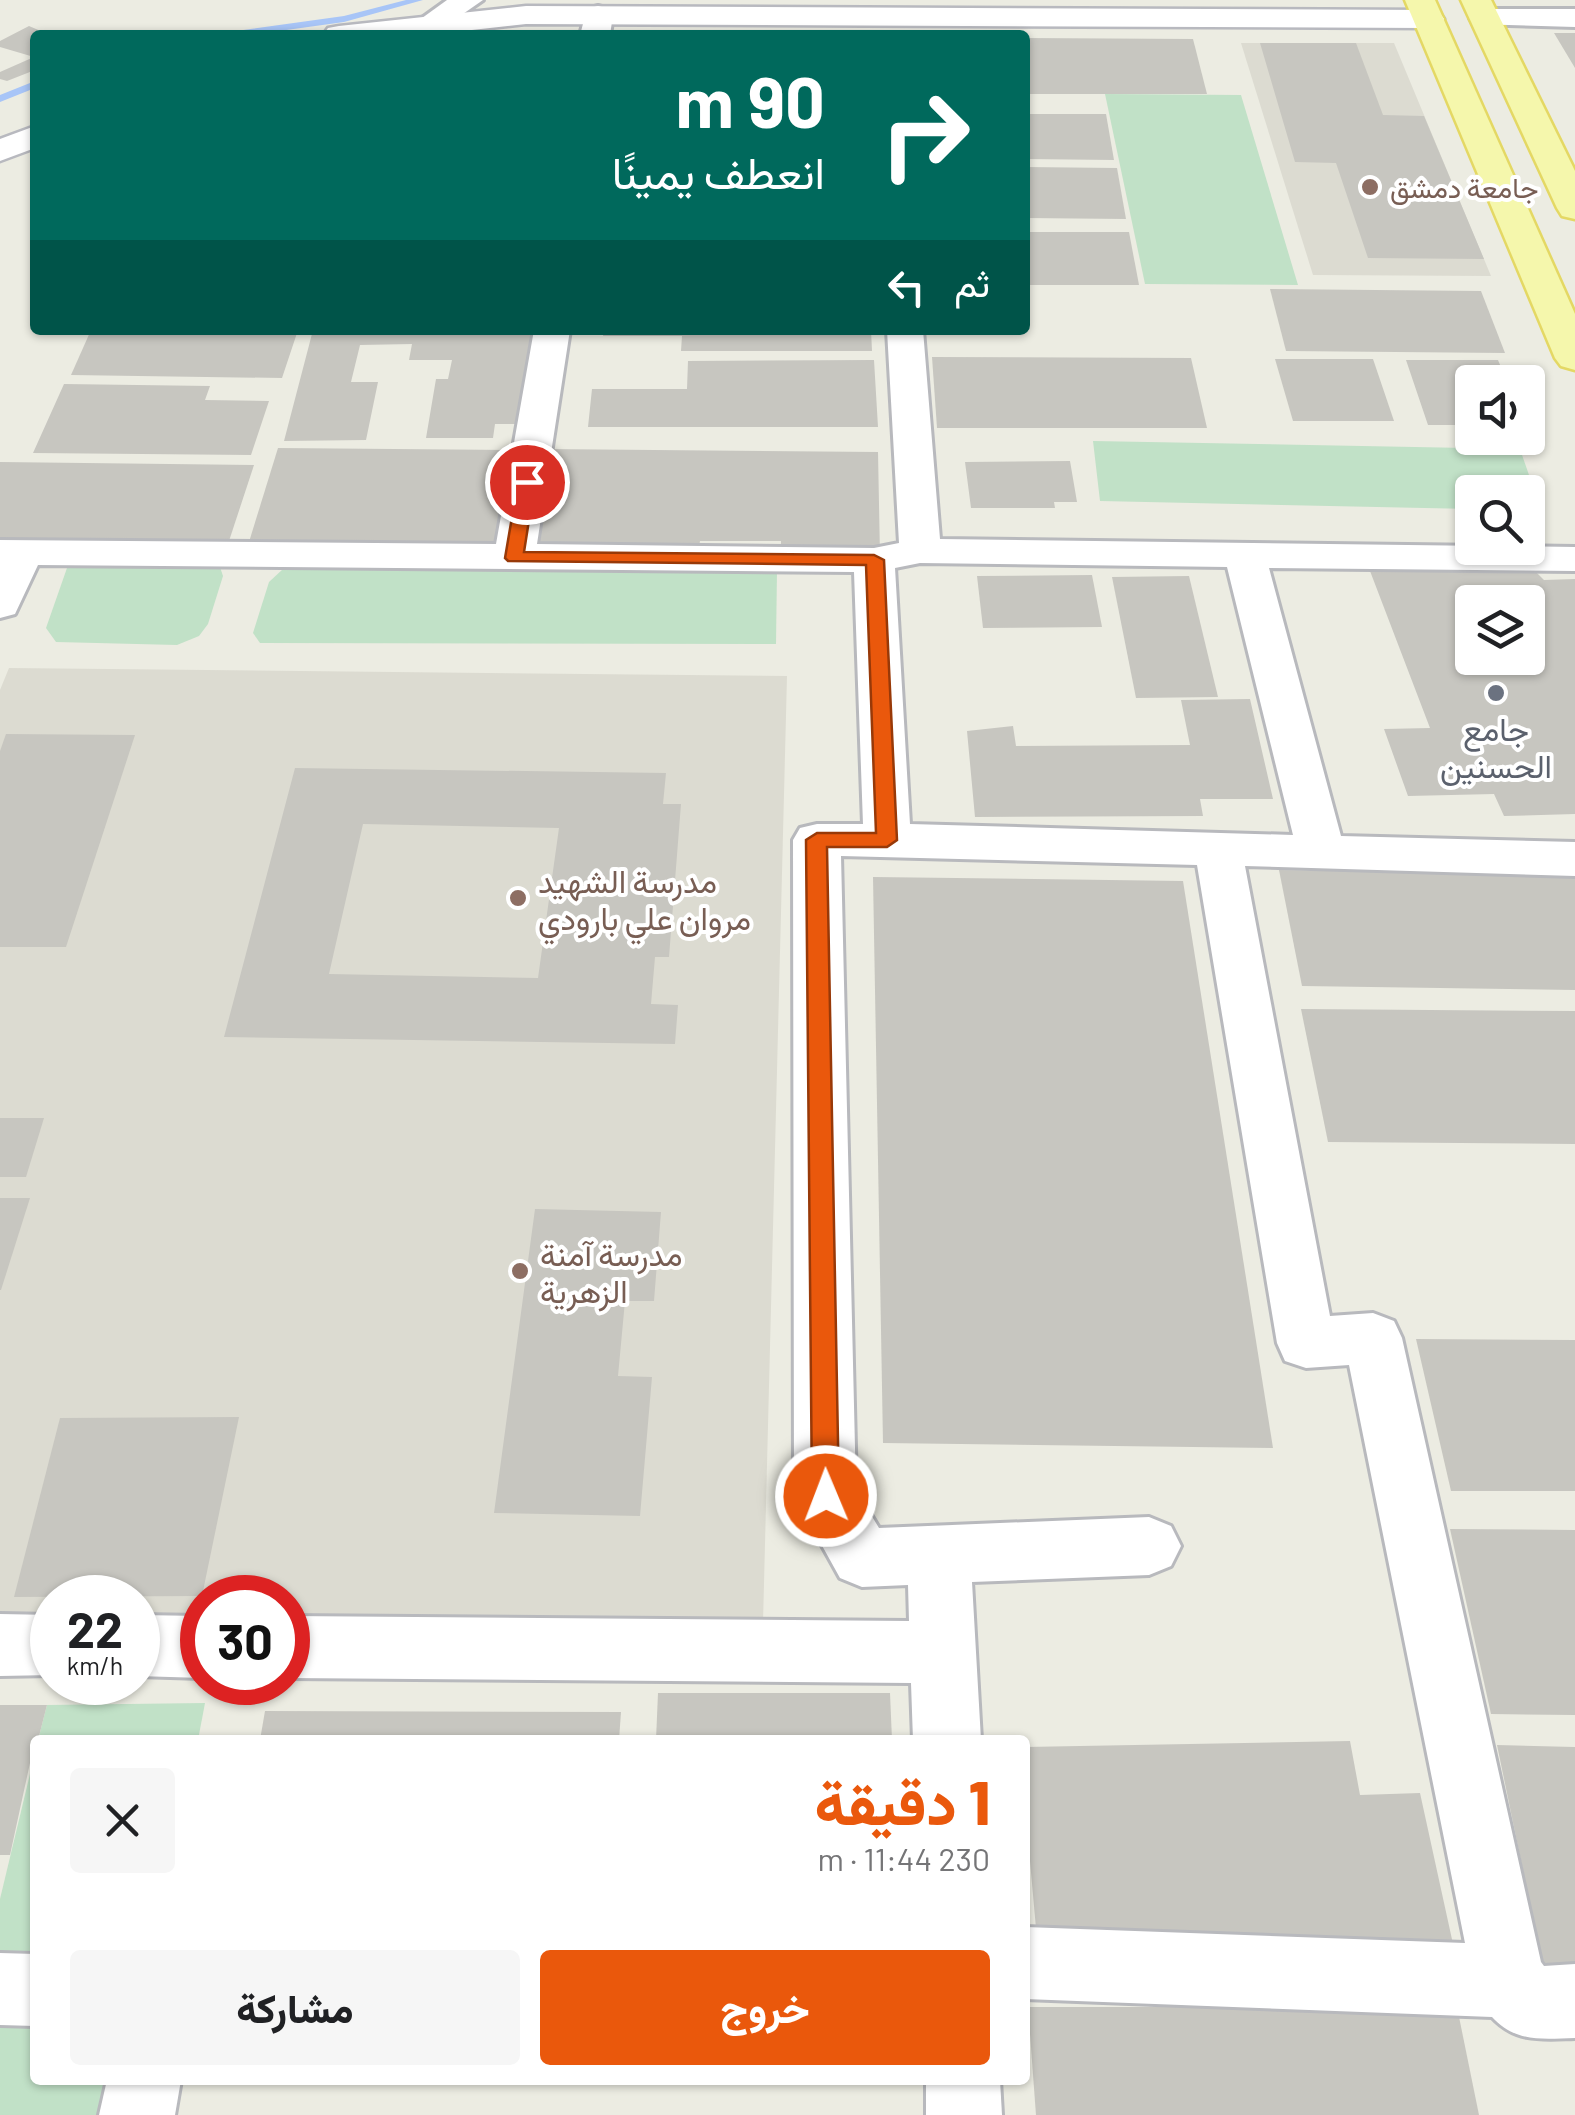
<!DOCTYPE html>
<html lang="ar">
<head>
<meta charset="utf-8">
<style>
	:root { --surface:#fff; --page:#f6f6f6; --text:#202124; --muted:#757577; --accent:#ea580c }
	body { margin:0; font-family:Barlow,Vazirmatn,sans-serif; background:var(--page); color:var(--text); direction:rtl; height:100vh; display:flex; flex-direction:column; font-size:38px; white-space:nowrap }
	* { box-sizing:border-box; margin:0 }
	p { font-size:32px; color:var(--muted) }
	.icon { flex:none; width:55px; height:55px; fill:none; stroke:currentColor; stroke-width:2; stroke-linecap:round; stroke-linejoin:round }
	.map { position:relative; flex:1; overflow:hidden; direction:ltr }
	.panel { position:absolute; left:30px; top:1735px; width:1000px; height:350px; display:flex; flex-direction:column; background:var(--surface); border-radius:10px; box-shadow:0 2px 8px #0004; direction:rtl }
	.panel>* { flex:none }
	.hud { position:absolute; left:30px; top:30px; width:1000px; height:305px; border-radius:10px; box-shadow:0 2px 8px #0004; direction:rtl; background:#00695c; color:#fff; overflow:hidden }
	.fabs { position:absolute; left:1455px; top:365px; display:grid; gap:20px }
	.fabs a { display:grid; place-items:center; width:90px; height:90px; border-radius:10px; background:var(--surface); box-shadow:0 2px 8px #0004; font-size:50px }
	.speed { position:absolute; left:30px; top:1575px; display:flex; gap:20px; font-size:50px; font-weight:700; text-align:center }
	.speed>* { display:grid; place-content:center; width:130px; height:130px; border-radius:50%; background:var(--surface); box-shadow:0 2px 8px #0004; line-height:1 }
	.speed small { font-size:25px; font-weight:400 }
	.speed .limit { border:15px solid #d22; background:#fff; color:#111 }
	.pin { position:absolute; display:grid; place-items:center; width:85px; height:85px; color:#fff; margin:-42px; border:5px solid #fff; border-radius:50%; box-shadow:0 2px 10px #0007 }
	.me { position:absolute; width:110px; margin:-55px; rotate:359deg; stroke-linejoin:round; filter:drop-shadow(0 0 8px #0008) }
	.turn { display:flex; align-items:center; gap:35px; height:210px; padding:0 40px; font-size:45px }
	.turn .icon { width:130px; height:130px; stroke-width:2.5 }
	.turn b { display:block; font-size:70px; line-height:85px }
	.then { display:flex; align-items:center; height:95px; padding:0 40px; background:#0003; gap:20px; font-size:38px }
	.round { display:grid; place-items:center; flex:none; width:105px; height:105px; border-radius:10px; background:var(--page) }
	.headline { display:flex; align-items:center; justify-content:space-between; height:170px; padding:0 40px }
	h1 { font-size:60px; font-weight:800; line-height:75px; color:var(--accent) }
	.primary-button { display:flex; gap:20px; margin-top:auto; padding:20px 40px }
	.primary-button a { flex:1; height:115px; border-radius:10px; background:var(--accent); color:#fff; font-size:40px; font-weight:800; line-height:115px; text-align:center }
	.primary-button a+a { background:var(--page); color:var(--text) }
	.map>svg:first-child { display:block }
	.education { fill:#dcdbd1 }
	.green { fill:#c1e1c7 }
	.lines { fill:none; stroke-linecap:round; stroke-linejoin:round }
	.stream { fill:#a8c5f7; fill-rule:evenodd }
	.building { fill:#c7c6c0; fill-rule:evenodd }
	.minor-casing { stroke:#b8b9bd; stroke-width:6 }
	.secondary-casing { stroke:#b8b9bf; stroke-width:5 }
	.primary-casing { stroke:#e4d864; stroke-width:5 }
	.minor { fill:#fff; fill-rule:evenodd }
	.secondary { fill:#fff; fill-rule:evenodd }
	.primary { fill:#f5f7ac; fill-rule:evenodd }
	.route { fill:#ea580c; stroke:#983908; stroke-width:2.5 }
	.education-dot { fill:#8d6e63; stroke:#fff; stroke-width:4 }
	.worship-dot { fill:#6b7280; stroke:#fff; stroke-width:4 }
	.labels { text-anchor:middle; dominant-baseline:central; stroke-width:8; stroke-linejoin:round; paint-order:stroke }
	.far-education-label { font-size:28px; fill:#785e54; stroke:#fff; text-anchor:start }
	.worship-label { font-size:32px; fill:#5b616d; stroke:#fff }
	.education-label { font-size:32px; fill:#785e54; stroke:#fff; text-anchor:start }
</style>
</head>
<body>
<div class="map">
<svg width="1575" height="2115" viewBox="0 0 1575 2115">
	<rect width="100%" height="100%" fill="#ecece2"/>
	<g class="education">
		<path d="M1241 43H1394L1491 276 1313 275Z"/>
		<path d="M9 668 787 676 763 1623 288 1618V1598H202V1617L138 1616V1598H52V1616L0 1615V690Z"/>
	</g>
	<g class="green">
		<path d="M1105 94 1241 95 1298 285 1145 284Z"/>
		<path d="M1093 441 1520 449 1541 510H1528V492H1472V509L1100 501Z"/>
		<path d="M96 559 210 563 220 567 223 576 208 624 199 636 177 645 56 642 46 628 67 568Z"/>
		<path d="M283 569 777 571 776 644 260 643 253 633 269 582Z"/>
		<path d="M205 1703 198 1740H38L47 1705Z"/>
		<path d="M35 1753V1958H0V1899Z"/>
		<path d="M0 2013H35V2080H115L108 2115H0Z"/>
	</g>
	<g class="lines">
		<g class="stream">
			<path d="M406 0H423L344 22 251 35H224L229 32 344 16Z"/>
			<path d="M35 81V88L0 102V95Z"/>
		</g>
	</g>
	<g class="building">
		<path d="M29 26 50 35H35V70L7 81 0 79V72L34 57 0 47V41Z"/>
		<path d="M680 30V35H612L613 31Z"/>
		<path d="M1554 33H1575V68Z"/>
		<path d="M1025 38 1193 39 1207 94H1025Z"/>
		<path d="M1260 43H1356L1383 115 1424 116 1484 259 1368 258 1336 163 1295 162Z"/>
		<path d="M1025 114H1106L1114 160 1025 159Z"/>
		<path d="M1025 167 1117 168 1126 219 1025 218Z"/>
		<path d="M1025 232H1129L1139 285H1025Z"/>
		<path d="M1270 289 1481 291 1505 353 1286 351Z"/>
		<path d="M91 330H298L282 378 71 375Z"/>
		<path d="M313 330H543L519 424H495L493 438H426L436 379H448L452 360H409L412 344 360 345 351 382H378L366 440 284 441Z"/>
		<path d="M604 330H871L872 351H681L682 336H603Z"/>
		<path d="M932 357 1191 358 1207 428H937Z"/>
		<path d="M1275 359H1373L1394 421H1293Z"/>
		<path d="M874 360 878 427H588L592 389H687L688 361Z"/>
		<path d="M1406 360H1498L1507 382H1472V425H1428Z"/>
		<path d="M64 384 210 386 205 400 269 401 251 455 33 453Z"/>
		<path d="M278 448 514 450 498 544 249 542Z"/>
		<path d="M544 449 878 452 880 556H781V541H700L698 552 529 550Z"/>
		<path d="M1070 461 1077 502H1054L1055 508H971L965 462Z"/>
		<path d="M0 462 254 465 229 541 0 538Z"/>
		<path d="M1533 569 1544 580 1575 579V814L1504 816 1494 794 1408 796 1384 729 1430 728 1370 571ZM1472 602H1528V658H1472Z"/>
		<path d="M1092 575 1102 627 983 628 977 576Z"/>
		<path d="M1189 576 1218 697 1136 698 1112 577Z"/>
		<path d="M1250 699 1273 799H1200L1203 816 975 817 967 731 1013 726 1016 746 1190 745 1181 700Z"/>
		<path d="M6 734 135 735 66 947H0V751Z"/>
		<path d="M295 768 666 773 663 804H681L669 957H655L651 1004 678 1005 675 1044 224 1037ZM363 824 559 828 538 978 329 974Z"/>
		<path d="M1279 870 1575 874V990L1302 986Z"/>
		<path d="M873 877 1183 881 1273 1448 883 1443Z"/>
		<path d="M1301 1009 1575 1011V1144L1328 1142Z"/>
		<path d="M0 1118H44L26 1177H0Z"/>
		<path d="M0 1198H30L1 1290H0Z"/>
		<path d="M535 1209 661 1212 654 1301H625L618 1376 652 1377 640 1516 494 1513Z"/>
		<path d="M1416 1339 1575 1340V1491H1451Z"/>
		<path d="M239 1417 202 1596 14 1597 60 1418Z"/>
		<path d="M1450 1529 1575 1530V1715L1491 1714Z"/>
		<path d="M658 1693H890L892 1740H656Z"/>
		<path d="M0 1705H47L38 1740H35L10 1855H0Z"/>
		<path d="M265 1711 621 1712 619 1740H260Z"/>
		<path d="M1350 1741 1360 1795 1420 1793 1453 1944 1038 1951 1025 1805V1747Z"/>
		<path d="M1497 1745 1575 1747V1972H1544Z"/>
		<path d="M1028 2007H1457L1479 2115H1036Z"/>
	</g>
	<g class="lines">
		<g class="minor-casing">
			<g id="minor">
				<path d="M447 0H483L437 32H415L411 26Z"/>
				<path d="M598 6 609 9 613 15 610 35H580L587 9Z"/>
				<path d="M1485 9H1575V27L1474 24 1470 18 1474 12Z"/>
				<path d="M534 330H570L537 544 874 548 899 543 887 330H923L940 539 1575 547V571L1269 568 1341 836 1575 842V876L1245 866 1330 1316 1373 1313 1394 1321 1402 1338 1541 1962 1544 1966 1575 1964V2038C1543 2039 1516 2043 1492 2017L1025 1999V1927L1465 1943 1349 1365 1306 1368 1285 1361 1277 1343 1197 865 841 856 856 1490 879 1528 1149 1517 1171 1526 1181 1546 1171 1566 1149 1575 972 1582 981 1740H913L911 1683 288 1678V1616L909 1621 908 1585 862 1587 840 1578 794 1495 793 840 800 828 817 824H863L854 572 38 565 15 614 0 618V540L496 544ZM920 563 1227 567 1293 835 910 824 895 568Z"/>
				<path d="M0 1614 52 1615V1675L0 1676Z"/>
				<path d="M138 1615 202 1616V1678L138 1676Z"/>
				<path d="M0 1953 35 1954V2026L0 2025Z"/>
				<path d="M107 2080H181L175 2115H99Z"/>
				<path d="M926 2080H1000L1002 2115H926Z"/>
			</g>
		</g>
		<g class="secondary-casing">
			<g id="secondary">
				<path d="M526 6 1428 10 1439 12 1444 19 1439 26 1428 28 526 24 427 35H323L328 28 339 26Z"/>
				<path d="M35 126V148L0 161V139Z"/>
			</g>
		</g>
		<g class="primary-casing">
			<g id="primary">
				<path d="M1405 0H1435L1575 314V370L1561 366 1555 358Z"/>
				<path d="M1461 0H1491L1575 171V219L1562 216 1557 208Z"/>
			</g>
		</g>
		<use href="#minor" class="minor"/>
		<use href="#secondary" class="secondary"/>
		<use href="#primary" class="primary"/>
	</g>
	<path class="route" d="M527 477 535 482 524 552 874 555 884 560 897 840 887 847H827L839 1496 835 1504 826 1507 816 1504 812 1496 806 840 817 833H876L866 565 508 561 505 558 518 482Z"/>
	<g class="education-dot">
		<circle cx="1370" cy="187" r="10"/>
		<circle cx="518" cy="898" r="10"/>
		<circle cx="520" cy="1271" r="10"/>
	</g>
	<circle class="worship-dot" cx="1496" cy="693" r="10"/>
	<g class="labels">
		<g class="far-education-label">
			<text x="1390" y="187">جامعة دمشق</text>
		</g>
		<g class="worship-label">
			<text x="1496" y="728">جامع<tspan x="1496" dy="37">الحسنين</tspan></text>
		</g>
		<g class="education-label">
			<text x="538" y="880">مدرسة الشهيد<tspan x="538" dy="37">مروان علي بارودي</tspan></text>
			<text x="540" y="1253">مدرسة آمنة<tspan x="540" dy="37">الزهرية</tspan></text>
		</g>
	</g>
</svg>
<div class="fabs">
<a><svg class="icon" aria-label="sound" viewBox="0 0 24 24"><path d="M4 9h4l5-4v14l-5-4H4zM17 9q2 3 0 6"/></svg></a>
<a><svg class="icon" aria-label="search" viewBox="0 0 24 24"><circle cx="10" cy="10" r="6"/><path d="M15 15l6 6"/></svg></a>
<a><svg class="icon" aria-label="layers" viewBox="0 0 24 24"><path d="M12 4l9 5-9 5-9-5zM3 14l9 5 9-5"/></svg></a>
</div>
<div class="speed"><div>22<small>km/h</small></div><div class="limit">30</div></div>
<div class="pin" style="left:527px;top:482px;background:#d93025"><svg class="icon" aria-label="arrive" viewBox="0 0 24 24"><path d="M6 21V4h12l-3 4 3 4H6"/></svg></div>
<svg class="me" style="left:826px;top:1496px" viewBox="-20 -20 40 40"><circle r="17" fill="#ea580c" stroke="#fff" stroke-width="3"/><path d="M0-11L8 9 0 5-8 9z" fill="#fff"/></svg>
<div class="hud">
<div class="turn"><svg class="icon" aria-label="right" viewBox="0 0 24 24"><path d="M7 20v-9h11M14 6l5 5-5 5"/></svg><div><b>90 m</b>انعطف يمينًا</div></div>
<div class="then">ثم<svg class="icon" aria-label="left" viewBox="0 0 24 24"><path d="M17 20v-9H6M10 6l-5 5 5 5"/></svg></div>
</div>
<section class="panel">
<div class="headline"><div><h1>1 دقيقة</h1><p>230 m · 11:44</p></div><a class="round"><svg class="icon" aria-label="close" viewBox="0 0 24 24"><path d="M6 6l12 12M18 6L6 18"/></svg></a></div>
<div class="primary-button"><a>خروج</a><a>مشاركة</a></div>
</section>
</div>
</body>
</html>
